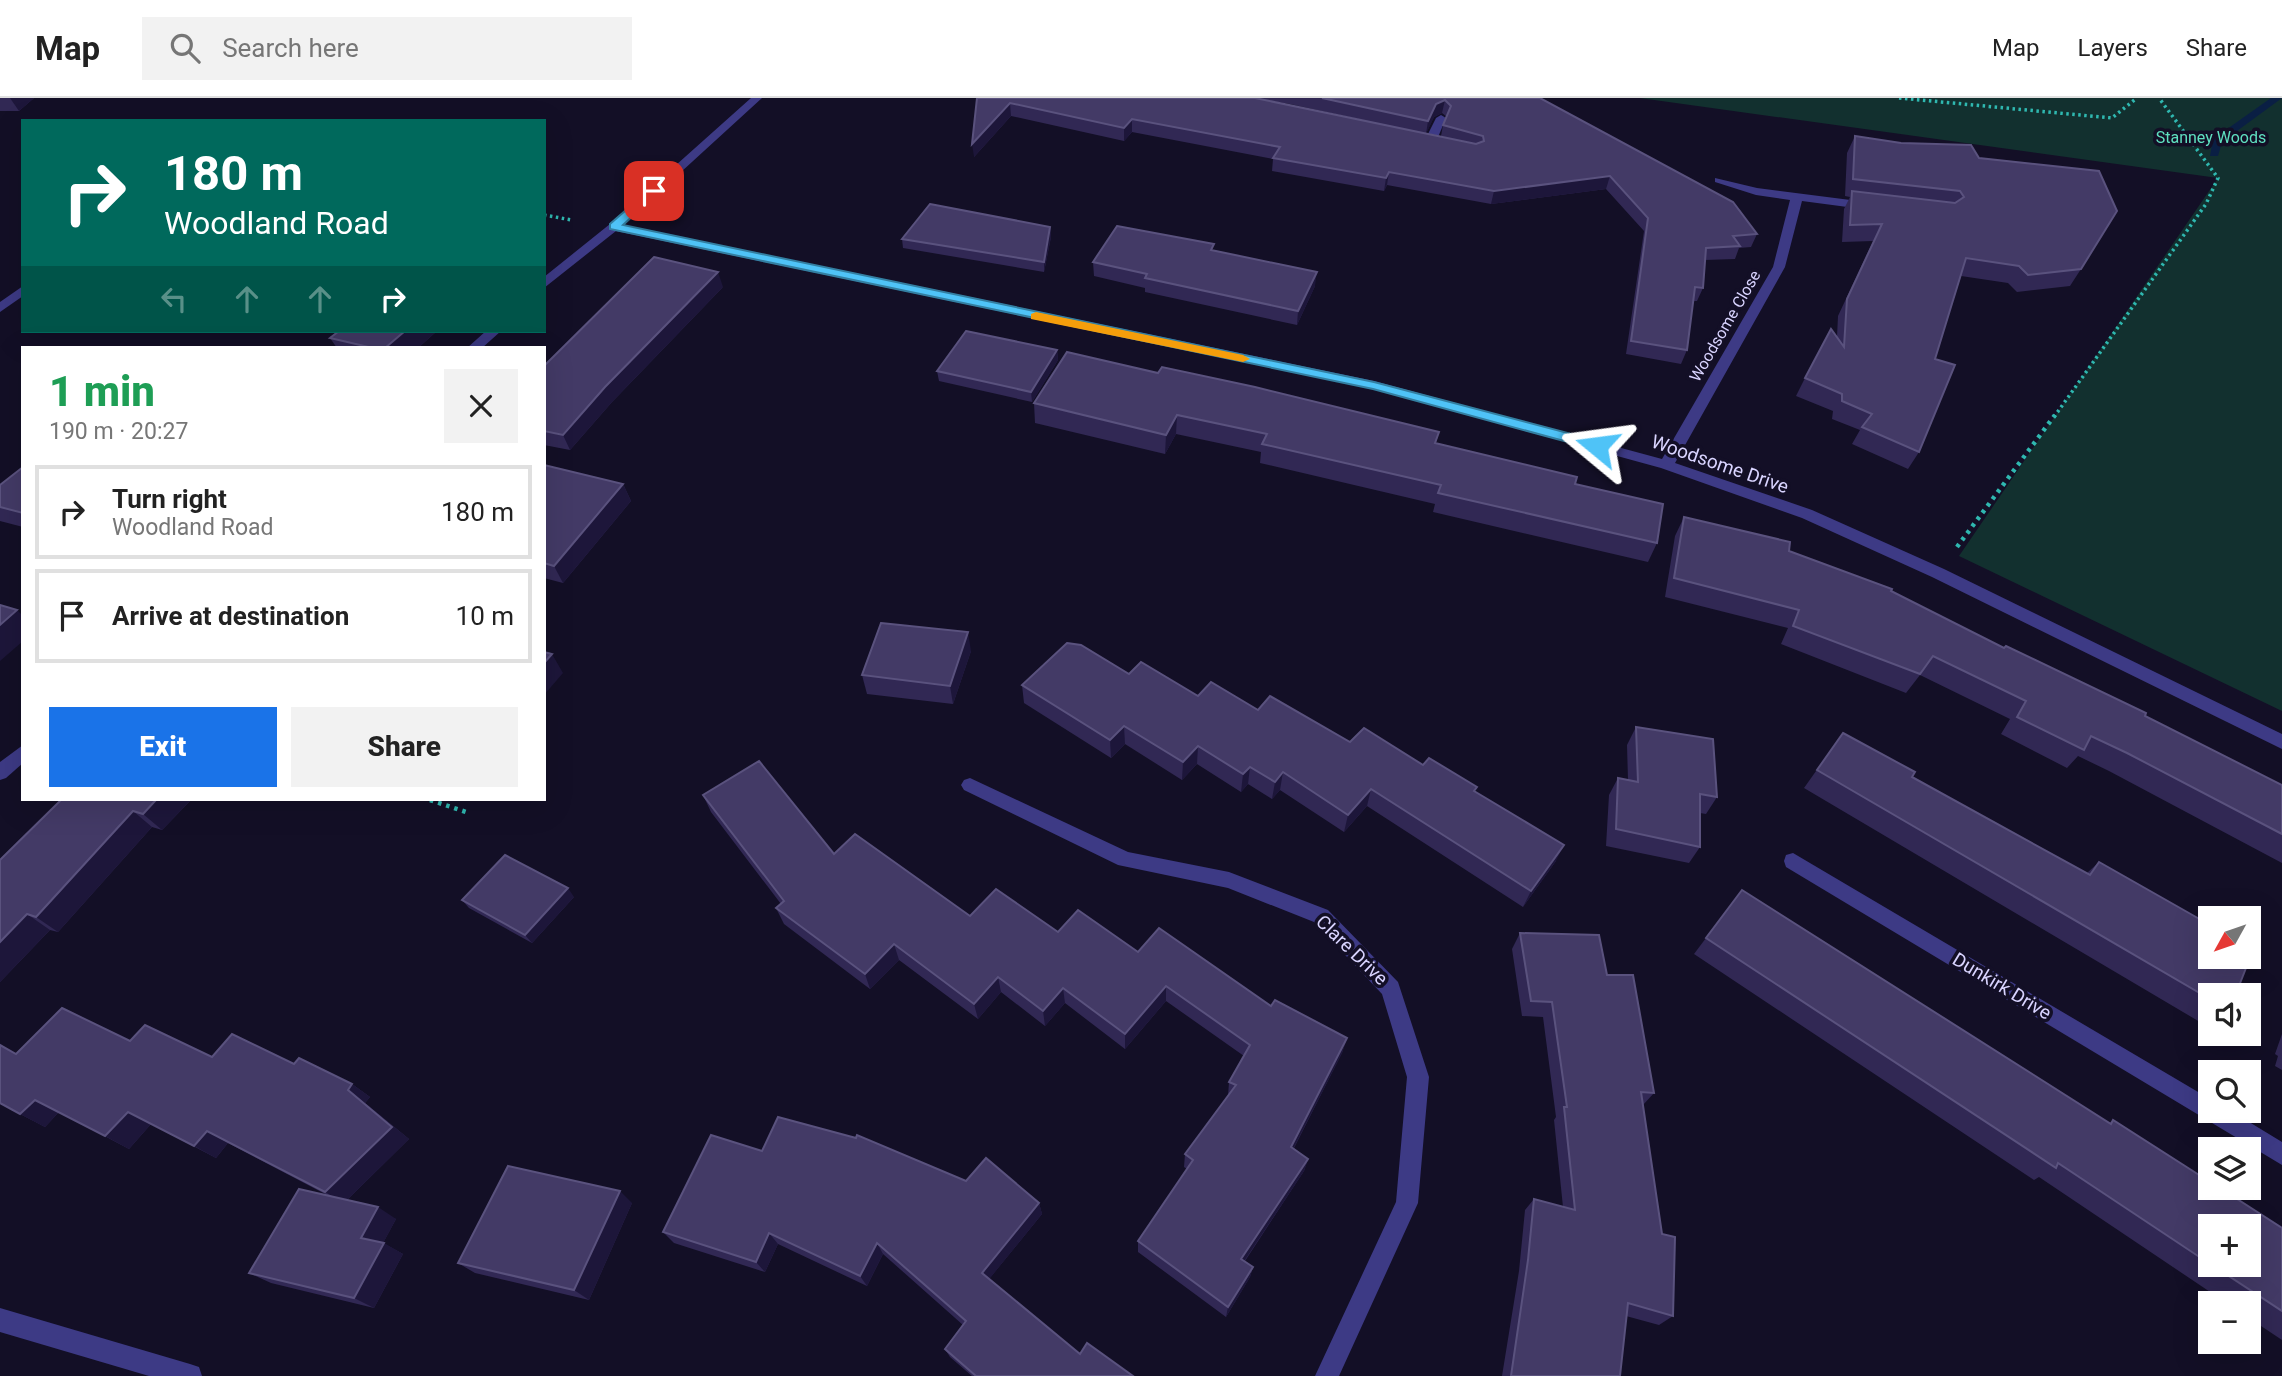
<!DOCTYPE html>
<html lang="en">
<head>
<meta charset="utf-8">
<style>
	:root { --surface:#fff; --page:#f2f2f2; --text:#222; --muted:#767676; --line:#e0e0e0; --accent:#1a73e8 }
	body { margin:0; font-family:Roboto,sans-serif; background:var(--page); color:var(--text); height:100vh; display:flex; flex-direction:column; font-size:26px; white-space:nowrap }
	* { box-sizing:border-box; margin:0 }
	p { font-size:23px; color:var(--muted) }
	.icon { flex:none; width:38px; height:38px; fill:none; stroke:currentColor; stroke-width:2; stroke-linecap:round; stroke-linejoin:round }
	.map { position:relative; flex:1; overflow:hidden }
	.side { position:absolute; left:21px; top:248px; width:525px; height:455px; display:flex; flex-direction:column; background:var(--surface); border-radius:0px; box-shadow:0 7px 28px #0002 }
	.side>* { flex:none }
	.top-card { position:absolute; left:21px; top:21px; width:525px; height:214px; border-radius:0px; box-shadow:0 7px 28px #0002; background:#00695c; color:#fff; overflow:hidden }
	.needle { width:46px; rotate:230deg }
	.controls { position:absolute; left:2198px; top:808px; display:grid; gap:14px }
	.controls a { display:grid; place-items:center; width:63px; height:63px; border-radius:0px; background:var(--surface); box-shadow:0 7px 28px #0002; font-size:35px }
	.pin { position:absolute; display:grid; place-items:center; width:60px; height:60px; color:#fff; margin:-30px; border-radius:14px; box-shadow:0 4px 10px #0006 }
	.me { position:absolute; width:77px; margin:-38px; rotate:286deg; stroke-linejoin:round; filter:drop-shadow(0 0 5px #0008) }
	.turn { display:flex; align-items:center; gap:24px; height:147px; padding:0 28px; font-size:32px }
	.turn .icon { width:91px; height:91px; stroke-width:2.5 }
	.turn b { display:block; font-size:49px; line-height:60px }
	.lanes { display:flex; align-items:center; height:66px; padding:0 28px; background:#0003; justify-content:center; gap:35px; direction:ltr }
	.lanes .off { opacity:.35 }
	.round { display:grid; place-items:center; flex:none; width:74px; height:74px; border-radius:0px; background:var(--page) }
	.head { display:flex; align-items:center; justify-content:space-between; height:119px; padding:0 28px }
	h1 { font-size:42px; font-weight:800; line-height:52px; color:#1e9e55 }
	.cta { display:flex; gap:14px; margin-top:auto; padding:14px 28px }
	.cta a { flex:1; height:80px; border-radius:0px; background:var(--accent); color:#fff; font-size:28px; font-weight:800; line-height:80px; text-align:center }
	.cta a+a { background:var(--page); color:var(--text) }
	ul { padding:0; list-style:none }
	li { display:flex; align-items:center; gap:21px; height:94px; margin:0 14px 10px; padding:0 14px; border:4px solid var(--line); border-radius:0px }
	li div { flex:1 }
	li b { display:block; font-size:26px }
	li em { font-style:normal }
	header { display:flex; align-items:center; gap:42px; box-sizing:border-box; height:98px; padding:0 35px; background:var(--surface); border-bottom:2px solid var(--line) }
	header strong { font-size:33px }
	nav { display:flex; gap:38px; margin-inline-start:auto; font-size:24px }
	.search { width:490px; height:63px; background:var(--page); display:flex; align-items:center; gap:18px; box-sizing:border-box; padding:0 24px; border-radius:0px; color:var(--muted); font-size:26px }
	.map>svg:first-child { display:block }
	.green { fill:#12302f }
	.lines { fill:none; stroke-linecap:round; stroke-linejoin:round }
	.stream { fill:#0a1f44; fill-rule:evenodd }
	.path-far1 { stroke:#2fb8b0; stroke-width:3.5; stroke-dasharray:2.5 3.5; stroke-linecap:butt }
	.path { stroke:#2fb8b0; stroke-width:4.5; stroke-dasharray:3.5 5; stroke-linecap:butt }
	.minor { fill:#3d3a85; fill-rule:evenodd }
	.wall { fill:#312854; fill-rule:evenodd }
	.shaded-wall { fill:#1d163a }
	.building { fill:#433a66; stroke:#5a527e; stroke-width:2 }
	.route { fill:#4fc3f7; stroke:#337fa1; stroke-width:2 }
	.slow { fill:#f59e0b }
	.labels { text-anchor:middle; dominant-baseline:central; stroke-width:7; stroke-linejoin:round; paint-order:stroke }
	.far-park-label { font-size:16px; fill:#5fe0c0; stroke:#130f26 }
	.far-street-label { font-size:16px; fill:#d9d4ff; stroke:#130f26 }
	.street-label { font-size:19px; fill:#d9d4ff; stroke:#130f26 }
</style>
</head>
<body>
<header>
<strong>Map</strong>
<div class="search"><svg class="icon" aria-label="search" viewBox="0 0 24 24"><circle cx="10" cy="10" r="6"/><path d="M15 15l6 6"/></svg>Search here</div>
<nav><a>Map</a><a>Layers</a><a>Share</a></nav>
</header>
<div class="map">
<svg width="2282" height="1278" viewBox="0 0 2282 1278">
	<rect width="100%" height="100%" fill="#130f26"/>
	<path class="green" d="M1640 0H2282V613L1959 458 2218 80Z"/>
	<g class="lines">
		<path class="stream" d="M2271 0H2282L2222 44 2218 58H2210L2213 41Z"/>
		<g class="path-far1">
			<path d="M1899 0 2112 20 2137 0"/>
			<path d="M544 117 572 122"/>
			<path d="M2054 319 2206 106 2218 80 2159 0"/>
		</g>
		<g class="path">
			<path d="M1957 449 2055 317"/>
			<path d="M430 702 469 715"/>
		</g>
		<g class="minor">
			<path d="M751 0H762L623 127 1374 283 1662 361 1773 169 1790 102 1756 97 1715 84V80L1757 90 1874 105V111L1870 112 1802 103 1785 169 1675 365 1812 412 1944 471 2282 636V651L1932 479 1802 420 1661 370 1373 291 616 133 544 190V179L610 126Z"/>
			<path d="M1441 17 1446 20 1436 44 1426 46 1424 44 1436 20Z"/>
			<path d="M23 188V198L0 214V204Z"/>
			<path d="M486 233H501L482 250H467Z"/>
			<path d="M23 647V665L6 680 0 682V664Z"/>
			<path d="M970 680 1128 754 1229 774 1328 812 1398 884 1429 979 1418 1105 1339 1278H1315L1396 1104 1407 979 1382 896 1314 824 1228 790 1118 767 964 692 961 687 964 682Z"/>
			<path d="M1793 755 2210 1001V1013H2231L2282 1044V1067L1786 769 1784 763 1786 757Z"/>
			<path d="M0 1210 190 1266 199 1269 202 1278H149L0 1234Z"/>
		</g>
	</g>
	<g class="wall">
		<path d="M0 0H34L19 13H0Z"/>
		<path d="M977 0H1540L1757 136 1751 149 1739 150 1735 161 1705 162 1703 190 1697 203H1693L1687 252 1681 266 1626 256 1644 133 1606 91 1491 106 1387 87 1384 93 1272 73 1273 61 1132 34 1124 43 1011 18 974 59ZM1271 3 1290 6 1381 26ZM1442 15 1447 19 1443 27 1441 38 1426 35 1434 19Z"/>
		<path d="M1855 38 1979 60 2081 171 2070 188 2017 194 2008 185 1961 178 1935 261 1919 354 1908 371 1852 346 1860 332 1832 321 1833 313 1796 298 1805 280 1837 239 1838 218 1873 143 1842 144 1844 111 1850 99 1845 98 1847 55Z"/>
		<path d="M1050 129 1051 139 1044 174 903 150 902 141Z"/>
		<path d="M1214 153 1315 188 1297 227 1145 194V190L1094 178 1093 164Z"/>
		<path d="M723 189 612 304 570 352 544 347V268Z"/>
		<path d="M339 233H437L418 250H337L330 240Z"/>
		<path d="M1057 252 1058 262 1032 304 939 283 937 273Z"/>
		<path d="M1158 275 1439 334 1436 345 1575 386 1657 445 1648 464 1433 414 1435 406 1260 365 1261 354 1176 336 1165 356 1035 325 1034 305Z"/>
		<path d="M544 367 623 386 631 403 563 485 544 480Z"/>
		<path d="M23 369V429L0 423V387Z"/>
		<path d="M1684 419 1789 453 1891 493 2004 550 2145 618 2282 687V765L2109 673 2078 658 2067 670 2001 636 2010 621 1920 577 1906 595 1781 546 1788 530 1665 499 1675 438Z"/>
		<path d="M971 553 953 606 867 596 862 577Z"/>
		<path d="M1129 576 1198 598 1258 612 1350 644 1423 667 1477 689 1475 693 1556 763 1523 809 1367 708 1344 734 1280 692 1272 701 1248 686 1241 694 1197 666 1182 682 1125 646 1111 660 1024 605 1022 587Z"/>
		<path d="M1636 629 1717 699 1706 716 1700 715V749L1689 765 1606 748 1609 697 1618 680 1628 682 1627 647Z"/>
		<path d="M1843 635 1912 679 2087 775 2099 764 2210 898V924L2205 927 1804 690Z"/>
		<path d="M703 697 970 818 1058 834 1138 854 1271 908 1347 940 1342 955 1294 1050 1308 1061 1304 1073 1245 1163 1253 1169 1250 1179 1226 1219 1138 1154V1143L1187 1071 1184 1069 1185 1056 1228 998 1229 984 1244 958 1166 903 1125 951 1065 905 1045 928 1001 894 978 921 899 862 870 891 784 826 776 810 781 806 711 714Z"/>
		<path d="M61 702H191L162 732 152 729 58 834 50 832 0 884V762Z"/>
		<path d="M1742 792 2109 1025 2113 1022 2282 1130V1242L2249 1220V1206H2228L2039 1079 2034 1082 1694 856ZM2210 1129 2249 1167H2210Z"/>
		<path d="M574 799 532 845 469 810 462 802Z"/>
		<path d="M1520 835 1607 877 1654 995 1643 1007 1673 1218 1659 1227 1626 1218 1620 1278H1502L1519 1173 1525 1112 1534 1101 1563 1109 1554 1022 1556 1019 1543 919 1522 918 1512 851Z"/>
		<path d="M2282 936V972L2275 968 2278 958 2275 956Z"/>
		<path d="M130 943 212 959 294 966 352 986 370 999 365 1005 409 1041 347 1102 396 1121 383 1145 403 1156 374 1210 271 1185 249 1175 329 1098 228 1045 216 1060 151 1026 129 1051 59 1014 45 1029 20 1016 16 956Z"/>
		<path d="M762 1053 966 1083 1039 1105 1042 1116 989 1181 1080 1256 1133 1278H972L950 1259 945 1251 963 1227 883 1156 867 1188 778 1146 765 1174 674 1145 663 1134Z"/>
		<path d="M632 1105 589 1202 475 1175 458 1165Z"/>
	</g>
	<g class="shaded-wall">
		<path d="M10 0H34L19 13Z"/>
		<path d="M1445 2 1442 15 1434 19 1426 36 1428 23 1436 6Z"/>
		<path d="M1010 5 1011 18 974 59 972 46Z"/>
		<path d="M1132 21V34L1124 43V30Z"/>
		<path d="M1389 74 1387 87 1384 93 1386 80Z"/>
		<path d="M1610 78 1606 91 1491 106 1494 93Z"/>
		<path d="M1050 129 1051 139 1044 174V164Z"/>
		<path d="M718 174 723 189 612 304 570 352 563 337 605 289Z"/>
		<path d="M1317 174 1315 188 1297 227 1298 213Z"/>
		<path d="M405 233H437L418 250H385Z"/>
		<path d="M1057 252 1058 262 1032 304 1031 294Z"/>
		<path d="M1177 317 1176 336 1165 356 1166 337Z"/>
		<path d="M623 386 631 403 563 485 554 468Z"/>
		<path d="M17 512 23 518V543L0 563V527Z"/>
		<path d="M968 534 971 553 953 606 950 588Z"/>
		<path d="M552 556 563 575 544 597V565Z"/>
		<path d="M1124 628 1125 646 1111 660 1110 642Z"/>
		<path d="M1198 648 1197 666 1182 682 1183 664Z"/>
		<path d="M1250 669 1248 686 1241 694 1243 676Z"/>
		<path d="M1283 674 1280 692 1272 701 1275 684Z"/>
		<path d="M1371 691 1367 708 1344 734 1348 717Z"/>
		<path d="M156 702H191L162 732 143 716Z"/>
		<path d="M133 713 152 729 58 834 36 819Z"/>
		<path d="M1564 747 1556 763 1523 809 1531 793Z"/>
		<path d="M568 790 574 799 532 845 525 837Z"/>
		<path d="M27 816 50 832 0 884V844Z"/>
		<path d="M894 846 899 862 870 891 865 876Z"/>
		<path d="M998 879 1001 894 978 921 974 906Z"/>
		<path d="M1166 888V903L1125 951V936Z"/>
		<path d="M1063 890 1065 905 1045 928 1043 913Z"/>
		<path d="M1347 940 1342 955 1288 1061 1291 1049Z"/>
		<path d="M352 986 370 999 365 1005 409 1041 344 1105 325 1094 348 992Z"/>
		<path d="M35 1002 59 1014 45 1029 20 1016Z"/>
		<path d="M128 1014 151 1026 129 1051 105 1038Z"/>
		<path d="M207 1033 228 1045 216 1060 194 1048Z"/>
		<path d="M1308 1061 1304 1073 1239 1171 1241 1161Z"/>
		<path d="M620 1093 632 1105 589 1202 574 1192Z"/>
		<path d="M1039 1105 1042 1116 986 1185 982 1175Z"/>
		<path d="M378 1109 396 1121 380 1151 361 1140Z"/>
		<path d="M769 1135 778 1146 765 1174 756 1164Z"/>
		<path d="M384 1145 403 1156 374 1210 354 1200Z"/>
		<path d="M877 1145 883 1156 867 1188 860 1178Z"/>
		<path d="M1253 1169 1250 1179 1226 1219 1228 1209Z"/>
	</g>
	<g class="building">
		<path d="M977 0H1255L1476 46 1484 43 1483 38 1443 27 1451 8 1445 2 1436 6 1428 23 1322 0H1540L1733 104 1757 136 1733 138 1740 148 1706 150 1703 190 1695 189 1687 252 1631 243 1648 120 1610 78 1494 93 1389 74 1386 80 1273 60 1280 49 1132 21 1124 30 1010 5 972 46Z"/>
		<path d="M1855 38 1901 45 1971 47 1979 60 2099 73 2117 113 2081 171 2028 177 2019 168 1966 160 1935 261 1955 267 1919 354 1862 329 1872 316 1842 303V296L1805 280 1831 231 1844 249 1847 201 1882 126 1850 127 1852 93 1955 105 1964 99 1960 93 1853 81Z"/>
		<path d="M930 106 1050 129 1044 164 902 141Z"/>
		<path d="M1117 128 1214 146 1211 152 1317 174 1298 213 1145 180 1147 176 1093 164Z"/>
		<path d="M654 159 718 174 605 289 563 337 544 333V268Z"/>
		<path d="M339 233H405L385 250H373L330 240Z"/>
		<path d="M966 233 1057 252 1031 294 937 273Z"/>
		<path d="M1067 254 1158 275 1162 269 1255 289 1439 334 1435 345 1577 379 1575 386 1663 406 1657 445 1438 395 1441 387 1262 346 1267 336 1177 317 1166 337 1034 305Z"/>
		<path d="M544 367 623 386 554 468 544 465Z"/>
		<path d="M23 369V415L0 409V387Z"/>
		<path d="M1684 419 1790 444 1789 453 1892 491 1891 493 2004 550 2006 548 2146 615 2145 618 2282 687V736L2127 655 2091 638 2084 652 2017 619 2026 603 1933 558 1920 576 1793 528 1799 512 1674 480Z"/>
		<path d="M0 507 17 512 0 527Z"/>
		<path d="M881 525 968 534 950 588 862 577Z"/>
		<path d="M1067 545 1081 547 1129 576 1141 564 1198 598 1211 584 1258 612 1270 598 1350 644 1364 630 1423 667 1429 660 1477 689 1474 693 1564 747 1531 793 1371 691 1348 717 1283 674 1275 684 1250 669 1243 676 1198 648 1183 664 1124 628 1110 642 1022 587Z"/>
		<path d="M544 554 552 556 544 565Z"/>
		<path d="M1636 629 1713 641 1717 699 1700 696V749L1616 731 1618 680 1638 684Z"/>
		<path d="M1843 635 1915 674 1912 679 2090 777 2099 764 2210 827V859H2228L2246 870 2235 898H2210V901L1817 672Z"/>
		<path d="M759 663 834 756 855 736 970 818 996 791 1058 834 1078 812 1138 854 1159 830 1271 908 1275 902 1347 940 1291 1049 1308 1061 1241 1161 1253 1169 1228 1209 1138 1143 1193 1062 1185 1056 1236 987 1229 984 1250 947 1166 888 1125 936 1063 890 1043 913 998 879 974 906 894 846 865 876 776 810 784 803 703 697Z"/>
		<path d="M61 702H156L143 716 133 713 36 819 27 816 0 844V762Z"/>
		<path d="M505 757 568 790 525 837 462 802Z"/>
		<path d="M1742 792 2111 1026 2113 1022 2210 1084V1090H2220L2282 1130V1213L2212 1167H2249V1129H2210V1166L2058 1065 2056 1070 1706 840Z"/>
		<path d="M1520 835 1599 837 1607 877H1633L1654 995 1641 994 1662 1136 1675 1139 1673 1218 1628 1205 1620 1278H1511L1528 1162 1534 1101 1575 1112 1564 1009H1567L1552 904 1531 903Z"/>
		<path d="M62 910 130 943 145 927 212 959 232 936 294 966 299 960 352 986 348 992 392 1029 325 1094 207 1033 194 1048 128 1014 105 1038 35 1002 20 1016 0 1005V947L16 956Z"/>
		<path d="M778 1019 856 1040 857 1037 966 1083 986 1060 1039 1105 982 1175 1080 1256 1087 1245 1133 1278H976L945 1251 966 1223 877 1145 860 1178 769 1135 756 1164 663 1134 711 1037 762 1053Z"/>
		<path d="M508 1068 620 1093 574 1192 458 1165Z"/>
		<path d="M299 1091 378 1109 361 1140 384 1145 354 1200 249 1175Z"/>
	</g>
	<path class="route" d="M650 91 660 93 623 127 1374 284 1602 344 1603 348 1597 352 1373 291 610 131V126Z"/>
	<path class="slow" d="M1036 214 1243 257 1250 261 1243 264 1031 221V216Z"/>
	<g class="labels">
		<g class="far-park-label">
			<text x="2211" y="39">Stanney Woods</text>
		</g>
		<g class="far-street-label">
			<text transform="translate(1725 228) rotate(-60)">Woodsome Close</text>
		</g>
		<g class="street-label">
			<text transform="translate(1720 366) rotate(19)">Woodsome Drive</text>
			<text transform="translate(1352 852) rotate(44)">Clare Drive</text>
			<text transform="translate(2002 888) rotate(31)">Dunkirk Drive</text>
		</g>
	</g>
</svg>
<div class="controls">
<a><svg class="needle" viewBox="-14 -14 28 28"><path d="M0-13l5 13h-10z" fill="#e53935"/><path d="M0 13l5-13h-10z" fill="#767676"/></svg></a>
<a><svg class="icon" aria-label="sound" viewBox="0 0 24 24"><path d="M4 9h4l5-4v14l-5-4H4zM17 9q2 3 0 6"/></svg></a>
<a><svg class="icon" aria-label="search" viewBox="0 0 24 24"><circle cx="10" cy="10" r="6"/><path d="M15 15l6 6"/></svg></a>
<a><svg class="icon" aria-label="layers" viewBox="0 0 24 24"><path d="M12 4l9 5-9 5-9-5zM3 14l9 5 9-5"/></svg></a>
<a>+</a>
<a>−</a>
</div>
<div class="pin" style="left:654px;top:93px;background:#d93025"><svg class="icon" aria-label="arrive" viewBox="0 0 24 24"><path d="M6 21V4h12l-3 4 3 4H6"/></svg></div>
<svg class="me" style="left:1597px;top:348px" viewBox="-20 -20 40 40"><path d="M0-17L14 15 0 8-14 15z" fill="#4fc3f7" stroke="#fff" stroke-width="4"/></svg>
<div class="top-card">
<div class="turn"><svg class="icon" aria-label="right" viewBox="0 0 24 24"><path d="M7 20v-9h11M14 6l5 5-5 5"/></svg><div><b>180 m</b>Woodland Road</div></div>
<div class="lanes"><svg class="icon off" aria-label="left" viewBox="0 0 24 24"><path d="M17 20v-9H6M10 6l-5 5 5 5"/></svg><svg class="icon off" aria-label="ahead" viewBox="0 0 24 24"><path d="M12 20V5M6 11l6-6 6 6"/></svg><svg class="icon off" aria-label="ahead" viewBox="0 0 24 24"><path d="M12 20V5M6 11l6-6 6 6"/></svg><svg class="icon" aria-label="right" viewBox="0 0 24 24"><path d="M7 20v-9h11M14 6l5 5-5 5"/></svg></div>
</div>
<section class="side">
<div class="head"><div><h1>1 min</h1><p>190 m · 20:27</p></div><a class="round"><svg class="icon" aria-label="close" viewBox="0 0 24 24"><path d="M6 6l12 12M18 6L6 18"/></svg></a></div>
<ul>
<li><svg class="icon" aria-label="right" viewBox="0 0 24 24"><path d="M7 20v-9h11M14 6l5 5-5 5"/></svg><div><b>Turn right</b><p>Woodland Road</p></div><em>180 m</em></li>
<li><svg class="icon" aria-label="arrive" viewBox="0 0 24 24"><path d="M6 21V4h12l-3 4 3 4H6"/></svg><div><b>Arrive at destination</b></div><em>10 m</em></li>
</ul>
<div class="cta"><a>Exit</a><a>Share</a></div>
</section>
</div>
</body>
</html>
